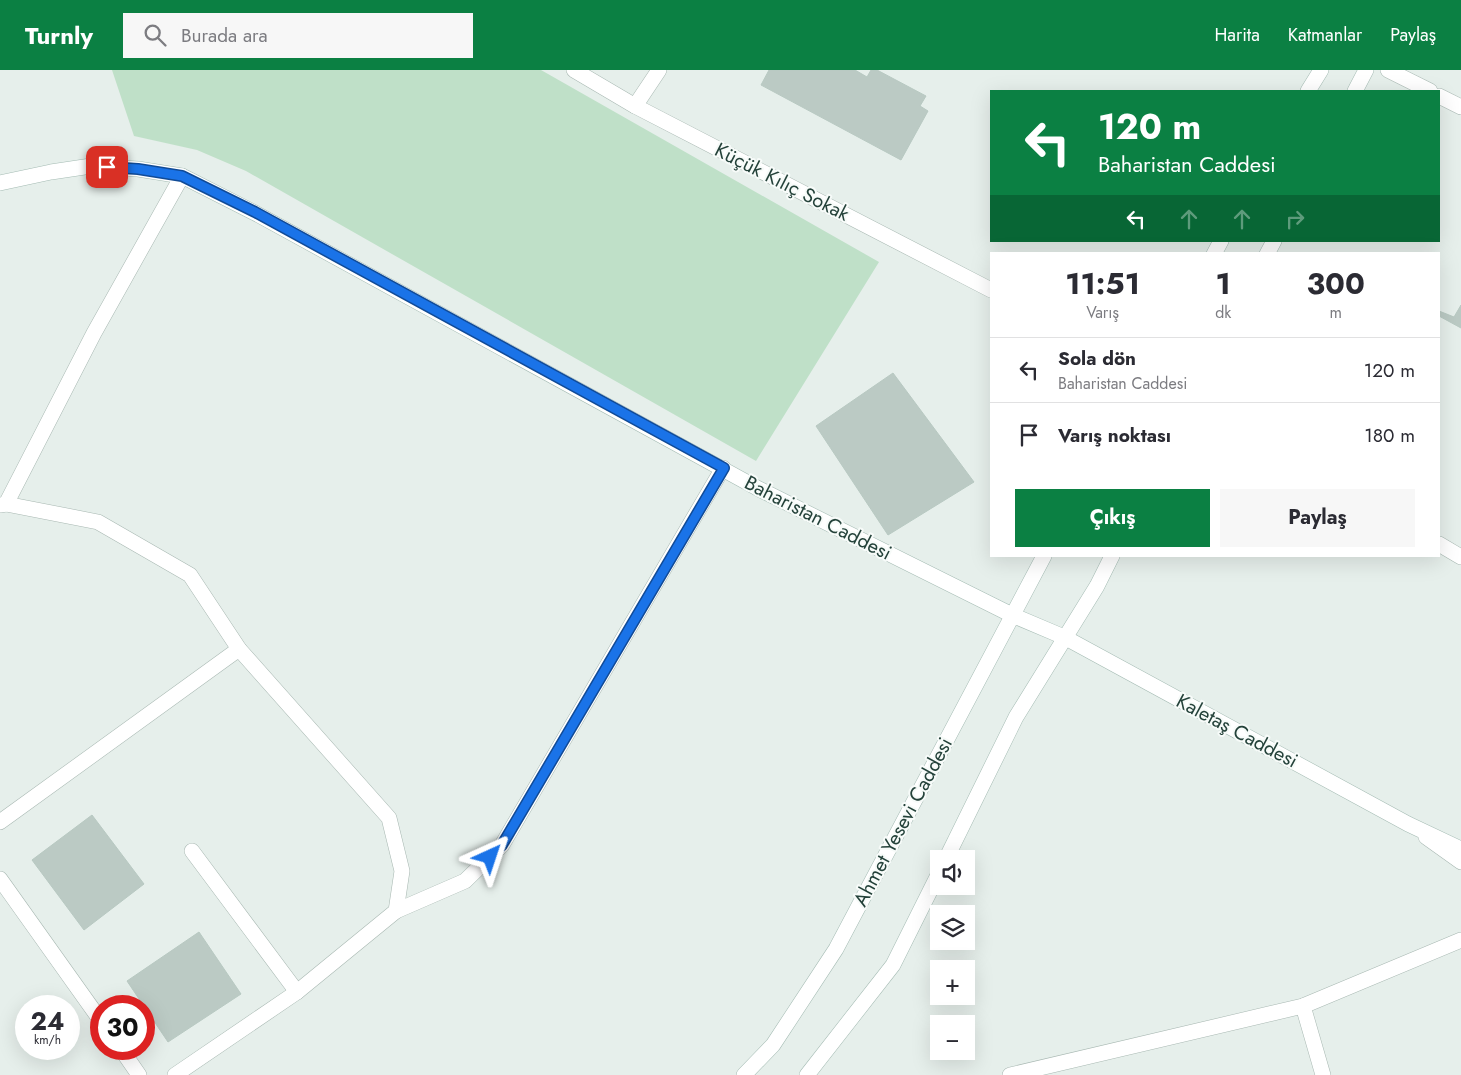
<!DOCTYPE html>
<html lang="tr">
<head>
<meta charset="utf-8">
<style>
	:root { --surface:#fff; --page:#f7f7f7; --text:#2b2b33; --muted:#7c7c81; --line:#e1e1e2; --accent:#0b8043 }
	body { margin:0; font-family:Jost,sans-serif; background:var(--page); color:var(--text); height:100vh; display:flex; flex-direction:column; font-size:19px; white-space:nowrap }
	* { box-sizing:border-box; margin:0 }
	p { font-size:16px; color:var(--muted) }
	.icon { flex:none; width:28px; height:28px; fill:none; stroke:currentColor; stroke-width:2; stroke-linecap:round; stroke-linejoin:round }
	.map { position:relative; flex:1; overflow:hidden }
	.sheet { position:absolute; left:990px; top:182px; width:450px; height:305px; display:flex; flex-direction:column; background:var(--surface); border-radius:0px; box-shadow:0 5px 20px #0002 }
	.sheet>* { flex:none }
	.banner { position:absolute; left:990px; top:20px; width:450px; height:152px; border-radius:0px; box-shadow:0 5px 20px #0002; background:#0b8043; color:#fff; overflow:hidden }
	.buttons { position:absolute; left:930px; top:780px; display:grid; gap:10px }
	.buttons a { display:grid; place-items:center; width:45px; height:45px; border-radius:0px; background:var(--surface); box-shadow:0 5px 20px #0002; font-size:25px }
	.speed { position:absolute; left:15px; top:925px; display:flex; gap:10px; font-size:25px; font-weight:700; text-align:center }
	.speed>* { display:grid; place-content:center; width:65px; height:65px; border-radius:50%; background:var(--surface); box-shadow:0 5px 20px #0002; line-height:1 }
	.speed small { font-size:12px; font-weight:400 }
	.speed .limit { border:8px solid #d22; background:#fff; color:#111 }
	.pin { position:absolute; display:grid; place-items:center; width:42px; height:42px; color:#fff; margin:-21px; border-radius:10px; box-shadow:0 2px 8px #0006 }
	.me { position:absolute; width:55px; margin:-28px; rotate:42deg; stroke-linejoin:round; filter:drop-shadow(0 0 4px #0008) }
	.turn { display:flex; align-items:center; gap:18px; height:105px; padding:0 25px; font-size:22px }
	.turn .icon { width:65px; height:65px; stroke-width:2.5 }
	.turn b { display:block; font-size:35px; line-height:42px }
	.lanes { display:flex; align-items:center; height:48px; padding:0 25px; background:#0003; justify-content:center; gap:25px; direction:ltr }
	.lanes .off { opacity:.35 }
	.eta { display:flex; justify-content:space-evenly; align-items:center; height:85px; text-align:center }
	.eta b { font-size:30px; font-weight:700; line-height:35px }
	.cta { display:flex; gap:10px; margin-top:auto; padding:10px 25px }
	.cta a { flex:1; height:58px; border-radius:0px; background:var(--accent); color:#fff; font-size:20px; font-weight:700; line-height:58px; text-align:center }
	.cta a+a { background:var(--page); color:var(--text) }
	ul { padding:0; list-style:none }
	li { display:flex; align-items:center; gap:15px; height:65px; padding:0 25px; border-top:1px solid var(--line) }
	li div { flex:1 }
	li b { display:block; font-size:19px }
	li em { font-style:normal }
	header { display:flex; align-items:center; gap:30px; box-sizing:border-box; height:70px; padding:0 25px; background:var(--accent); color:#fff }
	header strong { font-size:24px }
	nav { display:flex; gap:28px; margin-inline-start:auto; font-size:18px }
	.search { width:350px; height:45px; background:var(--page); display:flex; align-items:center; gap:12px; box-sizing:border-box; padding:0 18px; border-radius:0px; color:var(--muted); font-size:19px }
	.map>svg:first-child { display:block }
	.green { fill:#bfe0c8 }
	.building { fill:#bbcac4; stroke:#b8c9c2 }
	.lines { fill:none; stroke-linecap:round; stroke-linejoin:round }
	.street-casing { stroke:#a8b8b2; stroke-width:16 }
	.secondary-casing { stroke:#a4bbb3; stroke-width:16 }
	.street { stroke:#fff; stroke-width:15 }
	.secondary { stroke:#fff; stroke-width:15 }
	.route-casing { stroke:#114b97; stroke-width:12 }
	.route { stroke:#1a73e8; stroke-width:9 }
	.labels { text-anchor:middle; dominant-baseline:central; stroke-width:4; stroke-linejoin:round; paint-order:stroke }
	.street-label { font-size:20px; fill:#24423a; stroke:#f7fbf9 }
</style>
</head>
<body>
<header>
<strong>Turnly</strong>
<div class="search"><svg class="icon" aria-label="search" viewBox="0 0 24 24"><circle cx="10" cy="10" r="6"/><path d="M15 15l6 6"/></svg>Burada ara</div>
<nav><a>Harita</a><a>Katmanlar</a><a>Paylaş</a></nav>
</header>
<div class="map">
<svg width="1461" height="1005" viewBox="0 0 1461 1005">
	<rect width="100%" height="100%" fill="#e6efeb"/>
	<path class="green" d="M112 0H541L879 192 756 391 246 101 197 80 134 66Z"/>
	<g class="building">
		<path d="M769 0H855L867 7 871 0H877L926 26 920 36 928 41 901 90 761 15Z"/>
		<path d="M1461 235V258L1439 246V241L1454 247Z"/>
		<path d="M893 303 974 412 888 465 816 356Z"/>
		<path d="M92 745 144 814 84 860 32 790Z"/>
		<path d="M199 862 241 924 168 972 127 911Z"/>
	</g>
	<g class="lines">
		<g class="street-casing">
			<g id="street">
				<path d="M574 0 635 36 991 220"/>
				<path d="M1388 0 1430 21"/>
				<path d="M1439 26 1461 37"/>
				<path d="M635 36 659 0"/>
				<path d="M6 434 94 263 182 106"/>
				<path d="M0 435 6 434 98 452 190 505 239 579"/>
				<path d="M1439 474 1461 487"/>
				<path d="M0 752 239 579 389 748 402 801 396 841 297 922 175 1005"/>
				<path d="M1426 767 1461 792"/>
				<path d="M192 781 297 922"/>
				<path d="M0 809 101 951"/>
				<path d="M396 841 465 811 502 775 723 398"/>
				<path d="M1303 936 1323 1005"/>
				<path d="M121 979 139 1005"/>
				<path d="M1010 1005 1303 936 1461 870"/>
			</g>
		</g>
		<g class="secondary-casing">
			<g id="secondary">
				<path d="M1308 21 1321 0"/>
				<path d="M1355 21 1366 0"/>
				<path d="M0 113 51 102 91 96 138 99 182 106 255 143 759 419 1012 545 1064 567 1408 754 1461 779"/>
				<path d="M1214 184 1221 171"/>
				<path d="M1267 184 1274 171"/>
				<path d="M946 789 1016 647 1097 516 1112 486"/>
				<path d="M744 1005 773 975 836 879 1044 486"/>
				<path d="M807 1005 893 895 939 803"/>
			</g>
		</g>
		<use href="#street" class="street"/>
		<use href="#secondary" class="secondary"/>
	</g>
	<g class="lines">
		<g class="route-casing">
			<path id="route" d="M107 97 138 99 182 106 255 142 724 398 502 775 490 787"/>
		</g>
		<use href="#route" class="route"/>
	</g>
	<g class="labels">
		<g class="street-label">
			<text transform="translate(782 112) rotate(27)">Küçük Kılıç Sokak</text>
			<text transform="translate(818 448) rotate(27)">Baharistan Caddesi</text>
			<text transform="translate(1237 661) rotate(28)">Kaletaş Caddesi</text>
			<text transform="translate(903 752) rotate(-62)">Ahmet Yesevi Caddesi</text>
		</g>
	</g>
</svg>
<div class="buttons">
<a><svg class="icon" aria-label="sound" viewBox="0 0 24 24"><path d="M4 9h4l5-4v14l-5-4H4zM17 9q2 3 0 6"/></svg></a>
<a><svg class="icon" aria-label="layers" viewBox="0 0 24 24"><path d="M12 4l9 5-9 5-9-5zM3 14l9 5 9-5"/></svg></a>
<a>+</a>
<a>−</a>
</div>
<div class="speed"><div>24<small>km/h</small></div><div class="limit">30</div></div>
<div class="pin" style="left:107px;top:97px;background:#d93025"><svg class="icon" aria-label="arrive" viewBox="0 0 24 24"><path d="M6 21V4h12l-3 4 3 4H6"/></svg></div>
<svg class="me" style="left:490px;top:787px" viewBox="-20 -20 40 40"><path d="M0-17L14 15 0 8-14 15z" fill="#1a73e8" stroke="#fff" stroke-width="4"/></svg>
<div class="banner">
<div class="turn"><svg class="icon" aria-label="left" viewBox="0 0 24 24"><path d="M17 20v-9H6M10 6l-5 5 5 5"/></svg><div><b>120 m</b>Baharistan Caddesi</div></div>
<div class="lanes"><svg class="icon" aria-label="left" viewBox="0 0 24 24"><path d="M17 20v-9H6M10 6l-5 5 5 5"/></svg><svg class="icon off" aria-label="ahead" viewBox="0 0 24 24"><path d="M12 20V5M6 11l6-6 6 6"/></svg><svg class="icon off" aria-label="ahead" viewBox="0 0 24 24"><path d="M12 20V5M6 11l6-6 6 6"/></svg><svg class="icon off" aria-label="right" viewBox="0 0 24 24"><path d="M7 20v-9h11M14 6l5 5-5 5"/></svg></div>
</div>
<section class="sheet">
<div class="eta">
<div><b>11:51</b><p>Varış</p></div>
<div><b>1</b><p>dk</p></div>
<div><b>300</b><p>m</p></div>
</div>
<ul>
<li><svg class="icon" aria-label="left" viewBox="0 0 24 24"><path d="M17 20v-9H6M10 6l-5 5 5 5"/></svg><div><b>Sola dön</b><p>Baharistan Caddesi</p></div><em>120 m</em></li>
<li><svg class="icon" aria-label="arrive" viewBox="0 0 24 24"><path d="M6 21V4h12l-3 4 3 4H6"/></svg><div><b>Varış noktası</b></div><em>180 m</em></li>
</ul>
<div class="cta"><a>Çıkış</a><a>Paylaş</a></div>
</section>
</div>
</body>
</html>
